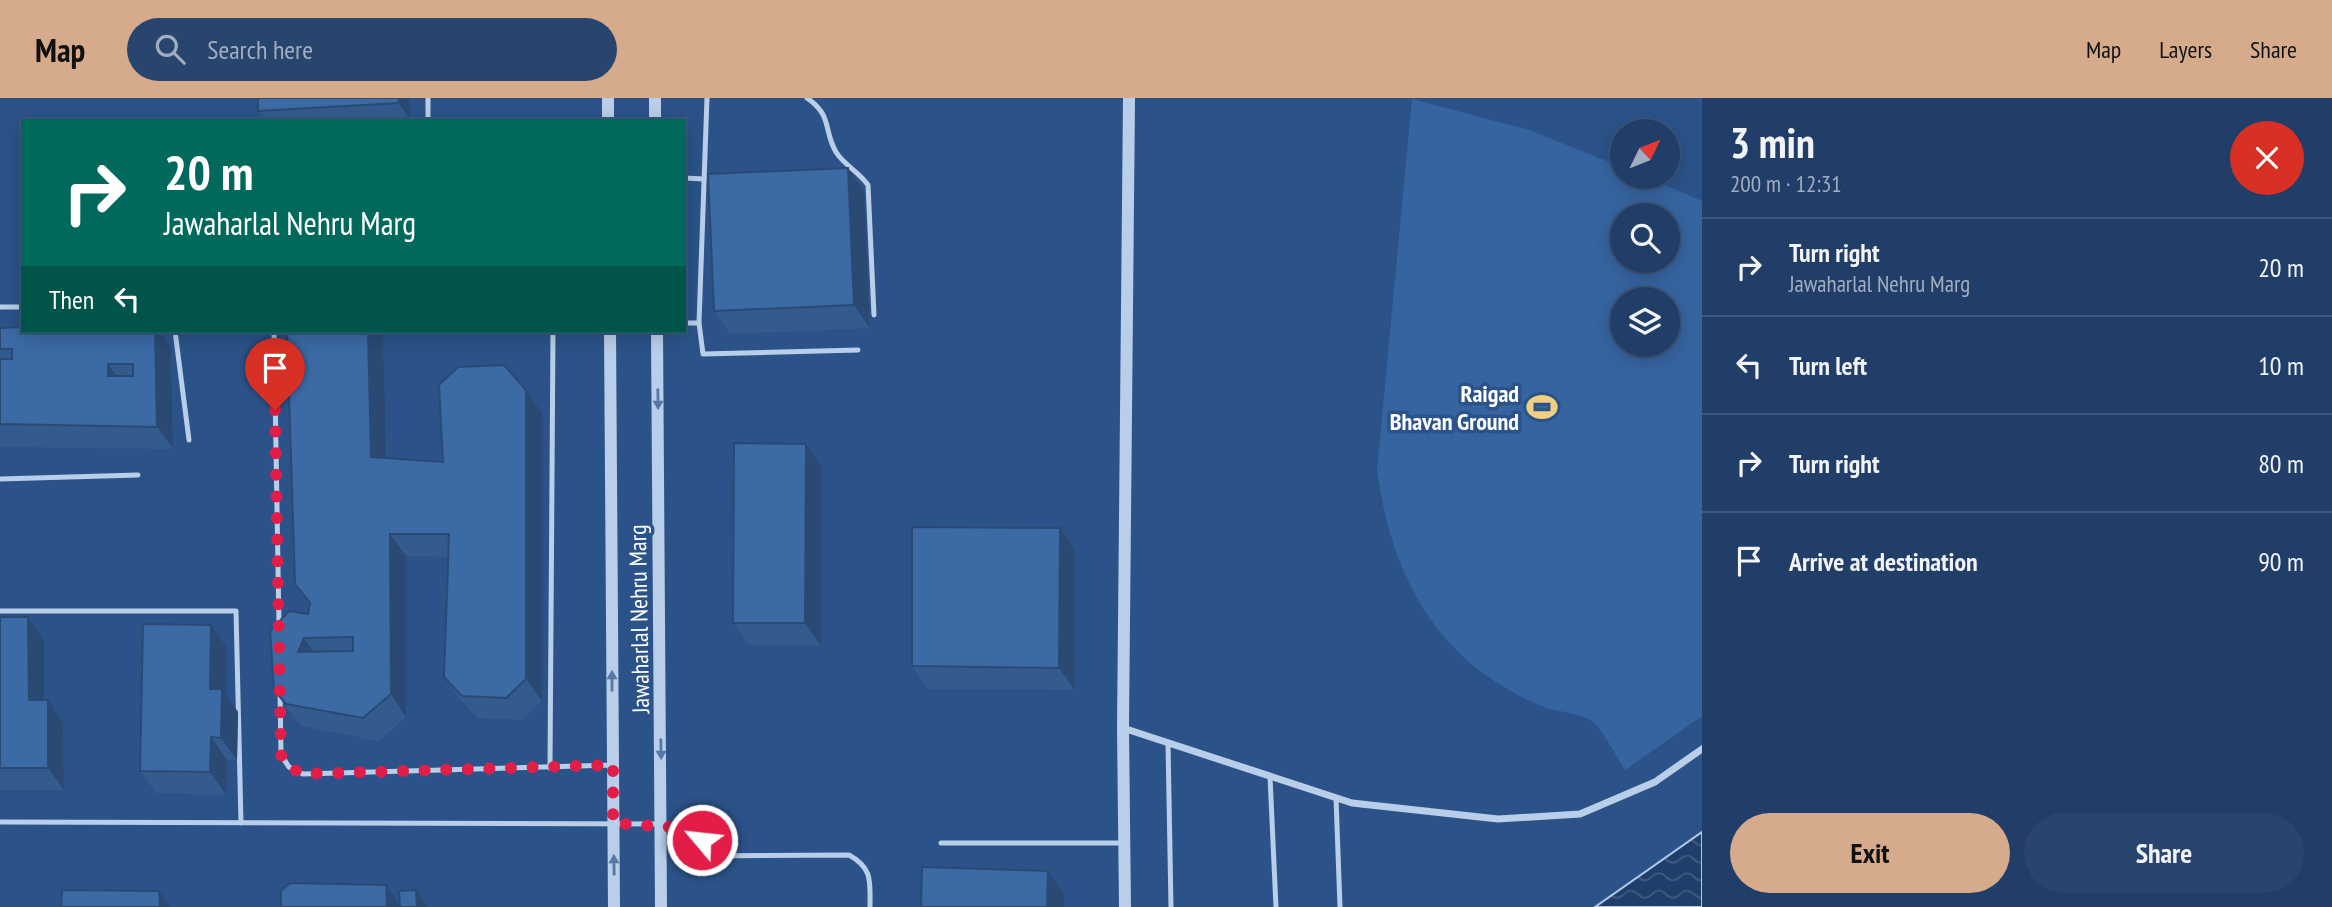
<!DOCTYPE html>
<html lang="en">
<head>
<meta charset="utf-8">
<style>
	:root { --surface:#203e67; --page:#28456d; --text:#f1f3f6; --muted:#a2aec0; --line:#3d577b; --accent:#d6ab8b }
	body { margin:0; font-family:"PT Sans Narrow",sans-serif; background:var(--page); color:var(--text); height:100vh; display:flex; flex-direction:column; font-size:26px; white-space:nowrap }
	* { box-sizing:border-box; margin:0 }
	p { font-size:23px; color:var(--muted) }
	.icon { flex:none; width:38px; height:38px; fill:none; stroke:currentColor; stroke-width:2; stroke-linecap:round; stroke-linejoin:round }
	.map { position:relative; flex:1; overflow:hidden }
	.side { display:flex; flex-direction:column; background:var(--surface); width:630px }
	.side>* { flex:none }
	.banner { position:absolute; left:21px; top:21px; width:665px; height:214px; border-radius:0px; box-shadow:0 4px 18px #0003,0 0 0 2px var(--line); background:#00695c; color:#fff; overflow:hidden }
	.needle { width:46px; rotate:47deg }
	.tools { position:absolute; left:1610px; top:21px; display:grid; gap:14px }
	.tools a { display:grid; place-items:center; width:70px; height:70px; border-radius:50%; background:var(--surface); box-shadow:0 4px 18px #0003,0 0 0 2px var(--line); font-size:35px }
	.pin { position:absolute; display:grid; place-items:center; width:60px; height:60px; color:#fff; margin:-72px -30px; border-radius:50% 50% 50% 0; rotate:-45deg; box-shadow:0 0 7px #0007 }
	.pin .icon { rotate:45deg }
	.me { position:absolute; width:77px; margin:-38px; rotate:298deg; stroke-linejoin:round; filter:drop-shadow(0 0 5px #0008) }
	.turn { display:flex; align-items:center; gap:24px; height:147px; padding:0 28px; font-size:32px }
	.turn .icon { width:91px; height:91px; stroke-width:2.5 }
	.turn b { display:block; font-size:49px; line-height:60px }
	.then { display:flex; align-items:center; height:66px; padding:0 28px; background:#0003; gap:14px; font-size:26px }
	.round { display:grid; place-items:center; flex:none; width:74px; height:74px; border-radius:37px; background:var(--page) }
	.overview { display:flex; align-items:center; justify-content:space-between; height:119px; padding:0 28px }
	h1 { font-size:42px; font-weight:600; line-height:52px }
	.primary-button { display:flex; gap:14px; margin-top:auto; padding:14px 28px }
	.primary-button a { flex:1; height:80px; border-radius:42px; background:var(--accent); color:#111; font-size:28px; font-weight:600; line-height:80px; text-align:center }
	.primary-button a+a { background:var(--page); color:var(--text) }
	ul { padding:0; list-style:none }
	li { display:flex; align-items:center; gap:21px; height:98px; padding:0 28px; border-top:2px solid var(--line) }
	li div { flex:1 }
	li b { display:block; font-size:26px }
	li em { font-style:normal }
	header { display:flex; align-items:center; gap:42px; box-sizing:border-box; height:98px; padding:0 35px; background:var(--accent); color:#111 }
	header strong { font-size:33px }
	nav { display:flex; gap:38px; margin-inline-start:auto; font-size:24px }
	.search { width:490px; height:63px; background:var(--page); display:flex; align-items:center; gap:18px; box-sizing:border-box; padding:0 24px; border-radius:38px; color:var(--muted); font-size:26px }
	main { display:flex; flex:1; min-height:0 }
	.map>svg:first-child { display:block }
	.green { fill:#3664a0; fill-rule:evenodd }
	.water { fill:url(#water-waves); stroke:#aec8e8; stroke-width:2 }
	.lines { fill:none; stroke-linecap:round; stroke-linejoin:round }
	.service { stroke:#b9cee8; stroke-width:5 }
	.minor { stroke:#b9cee8; stroke-width:7 }
	.tertiary { stroke:#b9cee8; stroke-width:12 }
	.wall { fill:#345b8e }
	.shaded-wall { fill:#2a4a74 }
	.building { fill:#3c6aa5; stroke:#2a4a74; stroke-width:2; fill-rule:evenodd }
	.oneway { fill:#5678a6 }
	.route { stroke:#e11d48; stroke-width:12; stroke-dasharray:0 21.6 }
	.labels { text-anchor:middle; dominant-baseline:central; stroke-width:7; stroke-linejoin:round; paint-order:stroke }
	.poi-label { font-size:24px; font-weight:bold; fill:#fff; stroke:#2b5389; text-anchor:end }
	.street-label { font-size:24px; fill:#fff; stroke:#2b5389 }
</style>
</head>
<body>
<header>
<strong>Map</strong>
<div class="search"><svg class="icon" aria-label="search" viewBox="0 0 24 24"><circle cx="10" cy="10" r="6"/><path d="M15 15l6 6"/></svg>Search here</div>
<nav><a>Map</a><a>Layers</a><a>Share</a></nav>
</header>
<main>
<div class="map">
<svg width="1702" height="809" viewBox="0 0 1702 809">
	<defs>
		<pattern id="water-waves" width="16" height="10" patternUnits="userSpaceOnUse" patternTransform="scale(1.75)"><rect width="16" height="10" fill="#1f3e6a"/><path d="M0 5q4-4 8 0t8 0" fill="none" stroke="#415b80"/></pattern>
	</defs>
	<rect width="100%" height="100%" fill="#2b5389"/>
	<path class="green" d="M1412 1 1529 32 1622 69V79H1646L1702 103V618L1625 672C1617 660 1603 631 1592 623 1581 615 1559 614 1546 610 1531 604 1513 595 1499 586 1421 537 1389 459 1377 372ZM1622 117H1668V163H1622ZM1622 201H1668V247H1622Z"/>
	<path class="water" d="M1702 734V809H1595Z"/>
	<g class="lines">
		<g class="service">
			<path d="M428 0V23"/>
			<path d="M807 0C833 18 823 32 836 54 843 66 859 74 868 87L874 217"/>
			<path d="M684 80 704 81"/>
			<path d="M0 209H23"/>
			<path d="M684 225H699L703 256 858 252"/>
			<path d="M699 225 707 0"/>
			<path d="M175 233 189 342"/>
			<path d="M274 233 279 528"/>
			<path d="M0 381 138 377"/>
			<path d="M0 513H236L241 725"/>
			<path d="M280 594 281 657 289 669 303 676 613 667"/>
			<path d="M1168 645 1171 809"/>
			<path d="M550 670 553 233"/>
			<path d="M1270 679 1276 809"/>
			<path d="M1336 700 1340 809"/>
			<path d="M0 724 662 726 696 731 700 736 701 758 849 757C873 770 870 784 870 809"/>
			<path d="M941 745H1125"/>
		</g>
		<path class="minor" d="M1123 630 1352 705 1498 721 1580 716 1655 684 1702 651"/>
		<g class="tertiary">
			<path d="M608 0V23"/>
			<path d="M655 0V23"/>
			<path d="M610 233 614 809"/>
			<path d="M657 233 661 809"/>
			<path d="M1125 809 1123 630 1129 0"/>
		</g>
	</g>
	<g class="wall">
		<path d="M409 0 411 23H265L258 13Z"/>
		<path d="M864 93 870 230 730 236 714 213Z"/>
		<path d="M0 230 171 250 173 351 0 349Z"/>
		<path d="M383 233 387 360 443 364 526 292 542 315V603L522 622 478 620 460 601 444 579 448 459 406 458V619L379 643 302 628 290 614 274 592 308 516 310 508 295 486Z"/>
		<path d="M806 346 821 369V548L749 547 733 525Z"/>
		<path d="M1075 452V592L928 591 912 568Z"/>
		<path d="M0 519H28L44 542V602H48L63 625 64 692H0Z"/>
		<path d="M227 550 226 597 238 614 237 662H227L226 697 156 695 140 673Z"/>
	</g>
	<g class="shaded-wall">
		<path d="M398 0H409L411 23 399 5Z"/>
		<path d="M848 70 864 93 870 230 854 207Z"/>
		<path d="M155 233H159L171 250 173 351 157 329Z"/>
		<path d="M368 233H383L387 381 371 359Z"/>
		<path d="M108 266 124 288 108 278Z"/>
		<path d="M526 292 542 315V603L526 581Z"/>
		<path d="M806 346 821 369V548L805 525Z"/>
		<path d="M1060 430 1075 452V592L1059 570Z"/>
		<path d="M390 436 406 458V619L391 596Z"/>
		<path d="M28 519 44 542V625L29 602Z"/>
		<path d="M211 527 227 550 226 597 238 614 237 662 221 640 210 591Z"/>
		<path d="M304 540 319 562 298 554Z"/>
		<path d="M48 602 63 625 64 692 48 670Z"/>
		<path d="M211 639 227 662 226 697 210 674Z"/>
		<path d="M1048 773 1064 795V809H1047Z"/>
		<path d="M386 787 401 809H387Z"/>
		<path d="M416 792 428 809H417Z"/>
		<path d="M159 793 170 809H160Z"/>
	</g>
	<g class="building">
		<path d="M258 0H398L399 5 258 13Z"/>
		<path d="M848 70 854 207 714 213 708 76Z"/>
		<path d="M23 229V233H155L157 329 0 326V261H12V251H0V230ZM108 266H133V278H108Z"/>
		<path d="M287 233H368L371 359 443 364 439 287 458 269 504 267 526 292V581L506 600 462 598 444 579 449 436H390L391 596 363 620 286 606 274 592 270 533 289 513 308 516 310 505 295 486ZM353 539V553L298 554 304 540Z"/>
		<path d="M734 345 806 346 805 525H733Z"/>
		<path d="M912 429 1060 430 1059 570 912 568Z"/>
		<path d="M0 519H28L29 602H48V670H0Z"/>
		<path d="M143 526 211 527 210 591H222L221 640 211 639 210 674 140 673Z"/>
		<path d="M922 769 1048 773 1047 809H921Z"/>
		<path d="M290 785 386 787 387 809H281V793Z"/>
		<path d="M62 792 159 793 160 809H61Z"/>
		<path d="M416 792 417 809H400L399 793Z"/>
	</g>
	<defs><path id="oneway-solid" d="M-6-.8H1V-3.2L6.5 0L1 3.2V.8H-6Z" transform="scale(1.75)"/></defs>
	<g class="oneway">
		<use href="#oneway-solid" transform="translate(658 301) rotate(89)"/>
		<use href="#oneway-solid" transform="translate(612 583) rotate(-90)"/>
		<use href="#oneway-solid" transform="translate(661 651) rotate(89)"/>
		<use href="#oneway-solid" transform="translate(614 767) rotate(-91)"/>
	</g>
	<g class="lines">
		<path class="route" d="M275 312 281 657 289 669 303 676 613 667V725L696 731 702 742"/>
	</g>
	<defs>
		<g id="stadium-bare" transform="scale(2.415)"><path d="M0-5a6.5 5 0 1 0 0 10a6.5 5 0 1 0 0-10ZM-3.5-1.8h7v3.6h-7Z" fill="#eed081" stroke="#2b5389" stroke-width="2.5" paint-order="stroke"/></g>
	</defs>
	<g fill-rule="evenodd">
		<use href="#stadium-bare" x="1542" y="309"/>
	</g>
	<g class="labels">
		<g class="poi-label">
			<text x="1519" y="295">Raigad<tspan x="1519" dy="28">Bhavan Ground</tspan></text>
		</g>
		<g class="street-label">
			<text transform="translate(639 521) rotate(-91)">Jawaharlal Nehru Marg</text>
		</g>
	</g>
</svg>
<div class="tools">
<a><svg class="needle" viewBox="-14 -14 28 28"><path d="M0-13l5 13h-10z" fill="#e53935"/><path d="M0 13l5-13h-10z" fill="#a2aec0"/></svg></a>
<a><svg class="icon" aria-label="search" viewBox="0 0 24 24"><circle cx="10" cy="10" r="6"/><path d="M15 15l6 6"/></svg></a>
<a><svg class="icon" aria-label="layers" viewBox="0 0 24 24"><path d="M12 4l9 5-9 5-9-5zM3 14l9 5 9-5"/></svg></a>
</div>
<div class="pin" style="left:275px;top:312px;background:#d93025"><svg class="icon" aria-label="arrive" viewBox="0 0 24 24"><path d="M6 21V4h12l-3 4 3 4H6"/></svg></div>
<svg class="me" style="left:702px;top:742px" viewBox="-20 -20 40 40"><circle r="17" fill="#e11d48" stroke="#fff" stroke-width="3"/><path d="M0-11L8 9 0 5-8 9z" fill="#fff"/></svg>
<div class="banner">
<div class="turn"><svg class="icon" aria-label="right" viewBox="0 0 24 24"><path d="M7 20v-9h11M14 6l5 5-5 5"/></svg><div><b>20 m</b>Jawaharlal Nehru Marg</div></div>
<div class="then">Then<svg class="icon" aria-label="left" viewBox="0 0 24 24"><path d="M17 20v-9H6M10 6l-5 5 5 5"/></svg></div>
</div>
</div>
<section class="side">
<div class="overview"><div><h1>3 min</h1><p>200 m · 12:31</p></div><a class="round" style="background:#d93025;color:#fff"><svg class="icon" aria-label="close" viewBox="0 0 24 24"><path d="M6 6l12 12M18 6L6 18"/></svg></a></div>
<ul>
<li><svg class="icon" aria-label="right" viewBox="0 0 24 24"><path d="M7 20v-9h11M14 6l5 5-5 5"/></svg><div><b>Turn right</b><p>Jawaharlal Nehru Marg</p></div><em>20 m</em></li>
<li><svg class="icon" aria-label="left" viewBox="0 0 24 24"><path d="M17 20v-9H6M10 6l-5 5 5 5"/></svg><div><b>Turn left</b></div><em>10 m</em></li>
<li><svg class="icon" aria-label="right" viewBox="0 0 24 24"><path d="M7 20v-9h11M14 6l5 5-5 5"/></svg><div><b>Turn right</b></div><em>80 m</em></li>
<li><svg class="icon" aria-label="arrive" viewBox="0 0 24 24"><path d="M6 21V4h12l-3 4 3 4H6"/></svg><div><b>Arrive at destination</b></div><em>90 m</em></li>
</ul>
<div class="primary-button"><a>Exit</a><a>Share</a></div>
</section>
</main>
</body>
</html>
